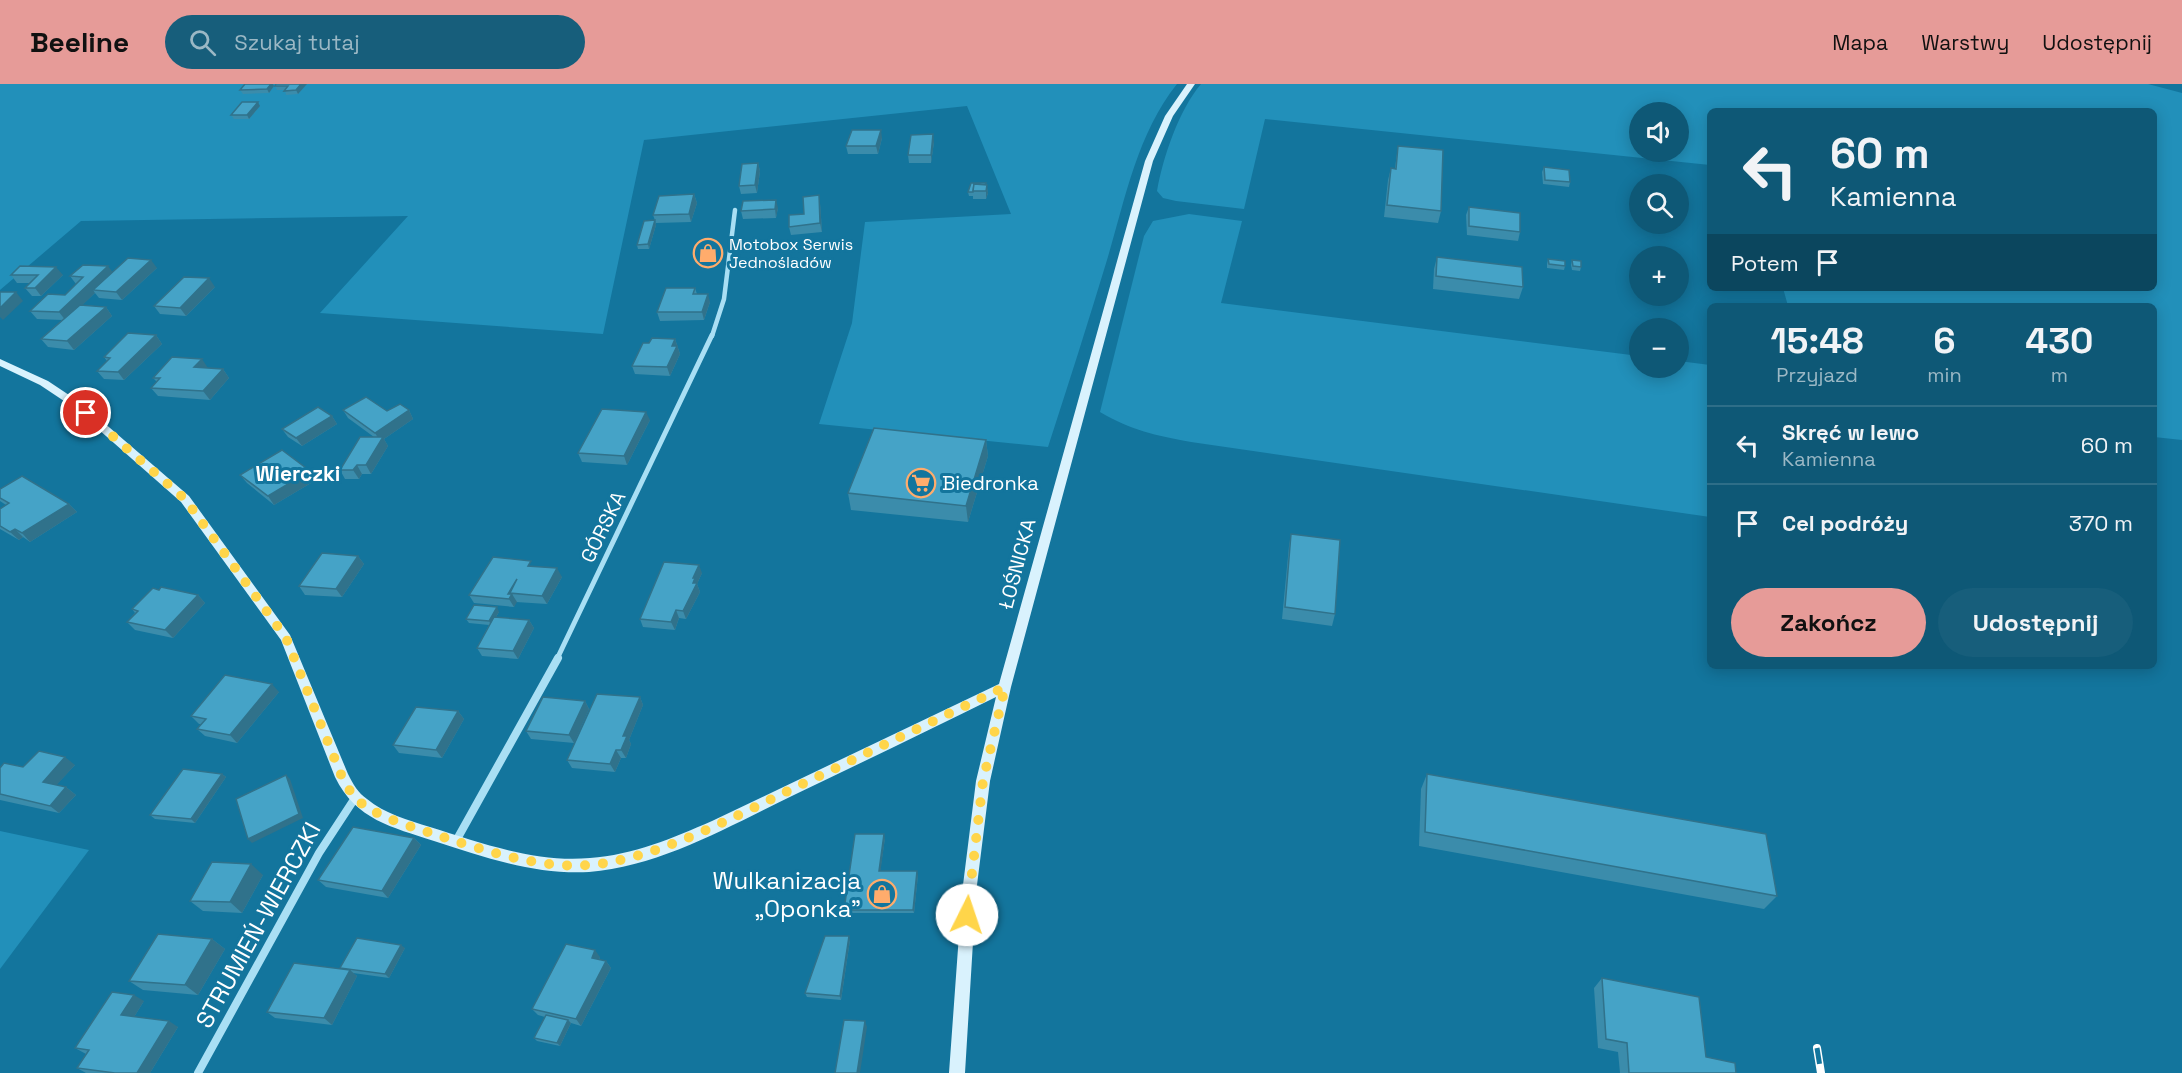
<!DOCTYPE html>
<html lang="pl">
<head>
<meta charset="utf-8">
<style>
	:root { --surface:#0e5876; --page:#175e7b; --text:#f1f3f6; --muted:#9bb8c5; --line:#2e6e88; --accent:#e69b98 }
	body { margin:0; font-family:"Space Grotesk",sans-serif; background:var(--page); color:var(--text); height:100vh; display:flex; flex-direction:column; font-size:22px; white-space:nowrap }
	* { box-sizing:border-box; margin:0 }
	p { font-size:20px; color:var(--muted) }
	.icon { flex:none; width:33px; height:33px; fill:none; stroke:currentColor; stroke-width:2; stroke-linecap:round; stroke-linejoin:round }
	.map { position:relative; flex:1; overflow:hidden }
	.side { position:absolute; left:1707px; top:219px; width:450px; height:366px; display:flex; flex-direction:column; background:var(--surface); border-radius:9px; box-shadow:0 3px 15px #0003 }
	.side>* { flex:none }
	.banner { position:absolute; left:1707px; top:24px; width:450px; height:183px; border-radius:9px; box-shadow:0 3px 15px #0003; background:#0e5876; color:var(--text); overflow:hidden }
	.fabs { position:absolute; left:1629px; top:18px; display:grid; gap:12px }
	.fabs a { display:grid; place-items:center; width:60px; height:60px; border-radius:50%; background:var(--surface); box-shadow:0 3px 15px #0003; font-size:30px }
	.pin { position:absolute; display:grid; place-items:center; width:51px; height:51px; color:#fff; margin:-26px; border:3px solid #fff; border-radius:50%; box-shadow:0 2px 6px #0007 }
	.me { position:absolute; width:66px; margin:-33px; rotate:4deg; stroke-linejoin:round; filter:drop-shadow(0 0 4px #0008) }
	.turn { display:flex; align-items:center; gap:21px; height:126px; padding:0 24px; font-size:27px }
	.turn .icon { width:78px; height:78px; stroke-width:2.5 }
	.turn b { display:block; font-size:42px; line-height:51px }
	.then { display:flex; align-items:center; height:57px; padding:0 24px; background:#0003; gap:12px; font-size:22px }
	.eta { display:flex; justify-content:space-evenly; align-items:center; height:102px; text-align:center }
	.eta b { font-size:36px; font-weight:700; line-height:42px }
	.primary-button { display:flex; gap:12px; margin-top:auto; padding:12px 24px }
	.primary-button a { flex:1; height:69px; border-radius:36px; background:var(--accent); color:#111; font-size:24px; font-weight:700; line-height:69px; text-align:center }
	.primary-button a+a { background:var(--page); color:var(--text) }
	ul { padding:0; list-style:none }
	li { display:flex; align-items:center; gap:18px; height:78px; padding:0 24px; border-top:2px solid var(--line) }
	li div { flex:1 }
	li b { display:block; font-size:22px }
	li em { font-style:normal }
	header { display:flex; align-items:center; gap:36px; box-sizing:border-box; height:84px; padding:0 30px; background:var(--accent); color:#111 }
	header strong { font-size:28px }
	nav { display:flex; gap:33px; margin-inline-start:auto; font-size:21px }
	.search { width:420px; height:54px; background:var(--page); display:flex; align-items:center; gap:15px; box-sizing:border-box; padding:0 21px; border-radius:33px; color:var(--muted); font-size:22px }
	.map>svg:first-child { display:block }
	.green { fill:#2290ba; fill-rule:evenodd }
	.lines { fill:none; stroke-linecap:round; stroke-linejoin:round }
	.street-far2 { stroke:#a9dff4; stroke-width:4.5 }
	.street-far1 { stroke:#a9dff4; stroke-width:5 }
	.street { stroke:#a9dff4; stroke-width:8 }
	.secondary { fill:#d9f2fd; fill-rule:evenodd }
	.rail-casing { stroke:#fff; stroke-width:8 }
	.rail { stroke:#13759d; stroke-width:5; stroke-dasharray:16; stroke-linecap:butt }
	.wall { fill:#3b8cab }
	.shaded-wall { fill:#30728b }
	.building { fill:#45a3c7; stroke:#30728b; stroke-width:1.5 }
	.route { stroke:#ffd54a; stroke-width:10; stroke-dasharray:0 18 }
	.labels { text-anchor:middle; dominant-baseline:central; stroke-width:6; stroke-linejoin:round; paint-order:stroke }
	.far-poi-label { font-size:16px; fill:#fff; stroke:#13759d; text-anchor:start }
	.poi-label { font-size:20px; fill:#fff; stroke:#13759d; text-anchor:start }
	.street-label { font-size:20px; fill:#fff; stroke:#13759d }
	.neighbourhood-label { font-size:21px; font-weight:bold; fill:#fff; stroke:#13759d }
	.near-poi-label { font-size:24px; fill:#fff; stroke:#13759d; text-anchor:end }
	.near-street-label { font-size:24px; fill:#fff; stroke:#13759d }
</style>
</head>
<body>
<header>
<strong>Beeline</strong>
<div class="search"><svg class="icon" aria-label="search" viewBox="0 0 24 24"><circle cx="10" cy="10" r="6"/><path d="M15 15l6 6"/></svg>Szukaj tutaj</div>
<nav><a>Mapa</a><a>Warstwy</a><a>Udostępnij</a></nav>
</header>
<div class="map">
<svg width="2182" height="989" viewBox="0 0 2182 989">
	<rect width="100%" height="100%" fill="#13759d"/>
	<g class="green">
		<path d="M0 0H1177C1137 50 1125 116 1107 176 1088 239 1068 301 1048 363L819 340 852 239 865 138 1011 130 967 22 644 56 603 250 320 229 408 132 81 137 0 206Z"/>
		<path d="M1201 0H2148L2182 9V356L2154 353V222H1788L1783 204H2154V27H1710V81L1265 35 1244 125 1176 117 1163 114 1157 107C1163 73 1179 26 1201 0ZM1640 28H1678V68H1640Z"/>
		<path d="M1189 130 1242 137 1221 219 1639 272 1640 284H1678L1679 277 1710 281V433L1191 358C1154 351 1133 347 1100 328L1144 152 1153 137Z"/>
		<path d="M0 747 89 766 0 885Z"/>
	</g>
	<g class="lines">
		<path class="street-far2" d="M712 252 724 215 735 126"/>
		<path class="street-far1" d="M557 575 712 251"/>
		<g class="street">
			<path d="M456 757 558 574"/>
			<path d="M198 989 319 769 355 714"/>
		</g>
		<path class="secondary" d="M1187 0H1195L1173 32 1153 77 1011 603 990 697 976 809 965 989H949L962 809 976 697 996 613C929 646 863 678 796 710 731 741 662 782 589 788 536 791 483 773 434 757 392 743 356 736 335 693L281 556 181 418 73 323 40 301 0 282V275L48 297 81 319 189 412 290 551 348 690C353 700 358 709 367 715 385 730 408 736 430 743 481 759 536 779 590 774 633 771 673 754 712 737L999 600 1145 77 1165 32Z"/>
		<g class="rail-casing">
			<path id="rail" d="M1817 964 1821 989"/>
		</g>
		<use href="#rail" class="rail"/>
	</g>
	<g class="wall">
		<path d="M245 0H273L274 2 269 9 243 10 240 6Z"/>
		<path d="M276 0H307L298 10 286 11 285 6H277L275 2Z"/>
		<path d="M260 22 249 35H234L231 31Z"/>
		<path d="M882 54 878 70H848L846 62Z"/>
		<path d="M934 58 931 79H909L908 71Z"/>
		<path d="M1398 62 1441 127 1438 139 1384 133 1388 96 1391 84H1395Z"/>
		<path d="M758 79 760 87 757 109 741 110 739 102Z"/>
		<path d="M1544 83 1570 98 1569 103 1543 100 1542 88Z"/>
		<path d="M986 99 988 109 986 115H973V112H969L968 108Z"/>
		<path d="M694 110 697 119 691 138 656 139 653 131Z"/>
		<path d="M820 119 822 148 791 151 789 143 804 130Z"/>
		<path d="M1469 123 1520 148 1518 157 1467 151 1466 131Z"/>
		<path d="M778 124 776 134 743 135 741 127Z"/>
		<path d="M655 136 656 141 649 165H638L637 161Z"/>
		<path d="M1437 173 1523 203 1519 215 1433 205 1434 185Z"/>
		<path d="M1548 175 1565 182 1564 186 1547 184V180Z"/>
		<path d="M1572 176 1581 183 1580 187 1572 186 1571 181Z"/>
		<path d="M157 184 122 216 99 214 95 209 82 221 106 223 112 232 74 266 48 263 41 255 62 236 37 235 30 227 65 211 76 200 70 192Z"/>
		<path d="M11 191H63L41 212H32L25 204 30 199H17Z"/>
		<path d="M215 203 186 232 160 230 154 222Z"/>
		<path d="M695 204 697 210 710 218 704 236 660 237 657 228Z"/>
		<path d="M156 251 162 260 124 296 104 295 97 287 107 277 104 273Z"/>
		<path d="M675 255 680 270 670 292 635 290 632 282Z"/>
		<path d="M207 284 223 285 229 294 210 316 158 312 151 304 157 298 153 294Z"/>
		<path d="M343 326 387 327 409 326 413 335 384 355 388 362 371 390H362L359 395H345L340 386 374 353 348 334Z"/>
		<path d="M332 332 337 340 302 362 288 353 282 345Z"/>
		<path d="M650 336 627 381 582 378 578 369Z"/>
		<path d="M986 356 988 372 968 438 851 426 848 409Z"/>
		<path d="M240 391 316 396 274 421 247 399Z"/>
		<path d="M0 405 69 420 77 428 30 458 23 453 19 456 0 445V425L6 421 0 417Z"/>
		<path d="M1291 450 1335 530 1332 542 1282 535 1289 462Z"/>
		<path d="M358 472 364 480 342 513 305 511 299 502Z"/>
		<path d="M534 482 562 493 547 520 516 518 514 523 474 519 469 511Z"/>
		<path d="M702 489 697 500 700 508 686 535 679 534 675 546 643 543 640 535Z"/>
		<path d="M159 506 198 511 205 519 173 554 135 546 127 538 135 529 132 525Z"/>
		<path d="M499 528 496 533 529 536 534 544 518 575 482 572 477 564 489 541 469 539 466 535Z"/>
		<path d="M279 608 237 659 205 652 197 645 201 640H199L191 632Z"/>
		<path d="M640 613 643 621 629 656 631 660 626 674H621L615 688 572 684 567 676Z"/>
		<path d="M585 617 589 625 574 659 531 655 526 647Z"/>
		<path d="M458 627 464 635 442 674 399 669 393 661Z"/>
		<path d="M75 681 56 701 66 703 76 711 59 729 0 716V684Z"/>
		<path d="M222 690 226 693 195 739 155 735 150 731Z"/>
		<path d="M1427 690 1777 812 1764 825 1419 762 1421 705Z"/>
		<path d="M414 754 421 761 388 814 326 803 318 796Z"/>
		<path d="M885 754 880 787 918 791 914 829H845L844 826Z"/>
		<path d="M263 791 242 829 203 827 190 817Z"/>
		<path d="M212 855 225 865 198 911 143 906 129 897Z"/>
		<path d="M850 856 841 916 807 913 805 909Z"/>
		<path d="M405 864 389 894 353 889 357 892 332 941 275 934 267 928 340 885Z"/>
		<path d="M600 873 599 876 606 877 611 884 581 942 571 939 560 962 537 957 534 954 545 933 538 931 532 925Z"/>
		<path d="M1602 894 1706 973 1736 989H1620L1618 968 1598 964 1594 904Z"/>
		<path d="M144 917 134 933 178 943 150 989H86L77 984 86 970 75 964Z"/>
	</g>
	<g class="shaded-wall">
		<path d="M271 0H273L274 2 269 9 267 5Z"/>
		<path d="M301 0H307L298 10 296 6Z"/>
		<path d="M258 18 260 22 249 35 247 31Z"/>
		<path d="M881 46 882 54 878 70 876 62Z"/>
		<path d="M933 50 934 58 931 79V71Z"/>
		<path d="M758 79 760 87 757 109 755 101Z"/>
		<path d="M987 101 988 109 986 115V107Z"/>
		<path d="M694 110 697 119 691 138 689 130Z"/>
		<path d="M819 111 820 119 822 148 820 139Z"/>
		<path d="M776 116 778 124 776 134 775 125Z"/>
		<path d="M655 136 656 141 649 165 648 160Z"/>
		<path d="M151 176 157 184 122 216 116 208Z"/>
		<path d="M108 182 114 190 93 206 95 209 66 237 59 228Z"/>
		<path d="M56 183 63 191 41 212 35 204Z"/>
		<path d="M209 194 215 203 186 232 180 224Z"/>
		<path d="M16 208 23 217 3 236 0 233V224Z"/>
		<path d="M708 210 710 218 704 236 702 228Z"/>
		<path d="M106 223 112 232 74 266 67 257Z"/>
		<path d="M156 251 162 260 124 296 118 288Z"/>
		<path d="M675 255 680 270 670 292 667 283 672 262Z"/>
		<path d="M202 275 208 284 200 292 194 283Z"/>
		<path d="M223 285 229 294 210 316 203 307Z"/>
		<path d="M409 326 413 335 384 355 388 362 371 390 366 381 380 357 375 349Z"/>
		<path d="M646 328 650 336 627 381 624 372Z"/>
		<path d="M332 332 337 340 302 362 296 354Z"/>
		<path d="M986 356 988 372 968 438 966 422Z"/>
		<path d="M357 381 362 390 359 395 353 386Z"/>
		<path d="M310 387 316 396 274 421 268 412Z"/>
		<path d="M69 420 77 428 30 458 22 449Z"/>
		<path d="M15 445 23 453 19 456 10 448Z"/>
		<path d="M358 472 364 480 342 513 336 505Z"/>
		<path d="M699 481 702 489 697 500 700 508 686 535 683 527 693 499V494Z"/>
		<path d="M557 484 562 493 547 520 542 512Z"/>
		<path d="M517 495 510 509 512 510 517 518 514 523 509 515 508 510Z"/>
		<path d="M198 511 205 519 173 554 165 546Z"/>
		<path d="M497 523 499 528 491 541 489 537Z"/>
		<path d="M676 526 679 534 675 546 671 538Z"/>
		<path d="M529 536 534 544 518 575 513 567Z"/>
		<path d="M272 600 279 608 237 659 230 651Z"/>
		<path d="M640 613 643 621 629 656 631 660 626 674 621 666 623 652Z"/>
		<path d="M585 617 589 625 574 659 569 651Z"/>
		<path d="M458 627 464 635 442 674 436 666Z"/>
		<path d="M616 666 621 674 615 688 610 680Z"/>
		<path d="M65 673 75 681 52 706 43 698Z"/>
		<path d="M222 690 226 693 195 739 191 735Z"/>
		<path d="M286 691 290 695 303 734 252 759 248 755Z"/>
		<path d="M66 703 76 711 59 729 50 722Z"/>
		<path d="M884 750 885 754 880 791 879 787Z"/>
		<path d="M414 754 421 761 388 814 382 807Z"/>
		<path d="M251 780 263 791 242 829 230 818Z"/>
		<path d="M917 787 918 791 914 829 913 826Z"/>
		<path d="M849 852 850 856 841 916 840 912Z"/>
		<path d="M212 855 225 865 198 911 185 901Z"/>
		<path d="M401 861 405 864 389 894 385 890Z"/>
		<path d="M595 866 600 873 597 880 592 874Z"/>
		<path d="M606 877 611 884 581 942 576 935Z"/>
		<path d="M350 886 357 892 332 941 324 934Z"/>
		<path d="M134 911 144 917 131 938 121 931Z"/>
		<path d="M568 936 571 939 560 962 557 959Z"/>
		<path d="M169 937 178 943 150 989H137Z"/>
		<path d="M865 937 867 943 860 989H857Z"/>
	</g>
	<g class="building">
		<path d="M245 0H271L267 5 240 6Z"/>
		<path d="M276 0H301L296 6 284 7 288 2H275Z"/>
		<path d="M242 18H258L247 31H231Z"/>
		<path d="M852 46H881L876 62H846Z"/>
		<path d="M933 50 931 71H908L911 51Z"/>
		<path d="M1398 62 1443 66 1441 127 1387 121 1391 84 1396 85Z"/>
		<path d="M758 79 755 101 739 102 742 80Z"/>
		<path d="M1544 83 1569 86 1570 98 1545 96Z"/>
		<path d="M971 99H986L985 101 974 100 973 108H968Z"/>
		<path d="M974 100 987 101 986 107H973Z"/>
		<path d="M694 110 689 130 653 131 659 112Z"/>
		<path d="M819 111 820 139 789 143V131L804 130 803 113Z"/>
		<path d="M776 116 775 125 741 127 743 117Z"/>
		<path d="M1469 123 1520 129V148L1469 142Z"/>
		<path d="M655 136 648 160 637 161 644 137Z"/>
		<path d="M1437 173 1522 183 1523 203 1436 192Z"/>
		<path d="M128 174 151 176 116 208 93 206Z"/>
		<path d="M1548 175 1565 177V182L1549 180Z"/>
		<path d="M1572 176 1581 177V183L1573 182Z"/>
		<path d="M83 181 108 182 59 228 30 227 48 210 65 211 83 193 70 192Z"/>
		<path d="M20 182 56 183 35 204H25L38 191H11Z"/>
		<path d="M184 193 209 194 180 224 154 222Z"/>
		<path d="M666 204H695L693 210H708L702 228H657Z"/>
		<path d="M0 208H16L0 224Z"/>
		<path d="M80 221 106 223 67 257 41 255Z"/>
		<path d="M128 249 156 251 118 288 97 287 110 274 104 273Z"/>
		<path d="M652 254 675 255 672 262H677L667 283 632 282 643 259H649Z"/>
		<path d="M172 273 202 275 194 283 223 285 203 307 151 304 160 294H153Z"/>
		<path d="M366 313 387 327 400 320 409 326 375 349 343 326Z"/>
		<path d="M318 323 332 332 296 354 282 345Z"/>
		<path d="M602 325 646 328 624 372 578 369Z"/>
		<path d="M874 344 986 356 966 422 848 409Z"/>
		<path d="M360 353H383L366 381H357L353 386H340Z"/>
		<path d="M282 366 310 387 268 412 240 391Z"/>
		<path d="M22 392 69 420 22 449 15 445 10 448 0 442V425L9 419 0 414V405Z"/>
		<path d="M1291 450 1340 456 1335 530 1285 523Z"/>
		<path d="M322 469 358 472 336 505 299 502Z"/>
		<path d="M493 473 531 477 528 482 557 484 542 512 510 509 517 495 508 510H512L509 515 469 511Z"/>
		<path d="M664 478 699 481 693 494H695L693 499H697L683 527 676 526 671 538 640 535Z"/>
		<path d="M161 503 198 511 165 546 127 538 138 527 132 525 153 504 159 506Z"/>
		<path d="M474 521 497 523 489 537 466 535Z"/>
		<path d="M494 533 529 536 513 567 477 564Z"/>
		<path d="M225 591 272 600 230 651 197 645 206 635 191 632Z"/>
		<path d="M597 610 640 613 623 652H627L621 666H616L610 680 567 676Z"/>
		<path d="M543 613 585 617 569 651 526 647Z"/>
		<path d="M416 623 458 627 436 666 393 661Z"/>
		<path d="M39 667 65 673 43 698 66 703 50 722 0 710V684L4 679 23 683Z"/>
		<path d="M183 685 222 690 191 735 150 731Z"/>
		<path d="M1427 690 1766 750 1777 812 1425 748Z"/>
		<path d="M286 691 299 730 248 755 236 715Z"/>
		<path d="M353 743 414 754 382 807 318 796Z"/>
		<path d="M855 750H884L879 787H917L913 826H844Z"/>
		<path d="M212 778 251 780 230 818 190 817Z"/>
		<path d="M158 850 212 855 185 901 129 897Z"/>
		<path d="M825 852H849L840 912 805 909Z"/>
		<path d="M357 854 401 861 385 890 340 884Z"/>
		<path d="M566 860 595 866 592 874 606 877 576 935 532 925Z"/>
		<path d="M294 879 350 886 324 934 267 928Z"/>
		<path d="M1602 894 1699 913 1706 973 1735 979 1736 989H1629L1627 959 1606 955Z"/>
		<path d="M112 908 134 911 121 931 169 937 137 989H115L77 984 89 966 75 964Z"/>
		<path d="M546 931 568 936 557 959 534 954Z"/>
		<path d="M844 936 865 937 857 989H835Z"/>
	</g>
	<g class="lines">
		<path class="route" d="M86 329 185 415 286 554 342 693C346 699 349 707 354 712 370 732 416 744 440 752 486 767 540 785 590 781 655 775 730 735 788 707 861 672 933 637 1005 603L983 697 967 831"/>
	</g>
	<defs>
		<g id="shop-ring" transform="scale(1.5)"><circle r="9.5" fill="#13759d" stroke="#ffac6c" stroke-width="1.5"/><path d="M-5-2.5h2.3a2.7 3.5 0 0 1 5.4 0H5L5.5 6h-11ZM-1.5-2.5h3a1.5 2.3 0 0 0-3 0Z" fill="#ffac6c"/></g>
		<g id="supermarket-ring" transform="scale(1.5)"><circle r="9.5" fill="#13759d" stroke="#ffac6c" stroke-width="1.5"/><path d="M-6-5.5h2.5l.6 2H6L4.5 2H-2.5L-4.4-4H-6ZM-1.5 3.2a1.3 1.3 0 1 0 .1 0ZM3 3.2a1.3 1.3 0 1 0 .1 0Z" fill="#ffac6c"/></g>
	</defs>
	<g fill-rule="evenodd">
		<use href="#shop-ring" x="708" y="169"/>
		<use href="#supermarket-ring" x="921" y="399"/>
		<use href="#shop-ring" x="882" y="810"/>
	</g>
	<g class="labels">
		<g class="far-poi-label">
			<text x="729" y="160">Motobox Serwis<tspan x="729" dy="18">Jednośladów</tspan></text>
		</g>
		<g class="poi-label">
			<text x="942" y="399">Biedronka</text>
		</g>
		<g class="street-label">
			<text transform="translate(603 443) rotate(-64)">GÓRSKA</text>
			<text transform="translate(1017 480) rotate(-75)">ŁOŚNICKA</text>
		</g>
		<g class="neighbourhood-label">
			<text x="298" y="389">Wierczki</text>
		</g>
		<g class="near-poi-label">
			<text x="861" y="796">Wulkanizacja<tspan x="861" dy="28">„Oponka”</tspan></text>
		</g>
		<g class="near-street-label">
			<text transform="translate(258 841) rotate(-61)">STRUMIEŃ-WIERCZKI</text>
		</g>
	</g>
</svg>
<div class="fabs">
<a><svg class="icon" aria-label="sound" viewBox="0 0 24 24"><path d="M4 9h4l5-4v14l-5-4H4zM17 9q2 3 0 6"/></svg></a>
<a><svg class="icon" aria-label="search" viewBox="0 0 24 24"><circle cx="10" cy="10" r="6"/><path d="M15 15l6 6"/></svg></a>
<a>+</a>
<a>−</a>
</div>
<div class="pin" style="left:86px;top:329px;background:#d93025"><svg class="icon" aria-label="arrive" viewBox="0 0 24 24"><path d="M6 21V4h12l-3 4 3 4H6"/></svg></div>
<svg class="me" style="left:967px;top:831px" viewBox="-20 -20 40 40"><circle r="19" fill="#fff"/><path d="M0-13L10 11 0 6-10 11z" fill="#ffd54a"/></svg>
<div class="banner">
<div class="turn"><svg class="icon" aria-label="left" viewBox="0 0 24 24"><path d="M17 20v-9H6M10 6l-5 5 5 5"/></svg><div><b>60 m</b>Kamienna</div></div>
<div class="then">Potem<svg class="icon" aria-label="arrive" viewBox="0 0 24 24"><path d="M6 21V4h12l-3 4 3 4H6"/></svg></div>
</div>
<section class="side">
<div class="eta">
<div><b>15:48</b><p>Przyjazd</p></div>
<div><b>6</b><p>min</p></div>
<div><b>430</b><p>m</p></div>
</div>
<ul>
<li><svg class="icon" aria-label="left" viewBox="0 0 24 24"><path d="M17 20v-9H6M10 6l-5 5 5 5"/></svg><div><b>Skręć w lewo</b><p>Kamienna</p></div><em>60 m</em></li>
<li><svg class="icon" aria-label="arrive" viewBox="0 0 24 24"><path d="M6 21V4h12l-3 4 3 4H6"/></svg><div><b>Cel podróży</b></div><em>370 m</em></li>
</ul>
<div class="primary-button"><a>Zakończ</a><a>Udostępnij</a></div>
</section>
</div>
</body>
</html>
